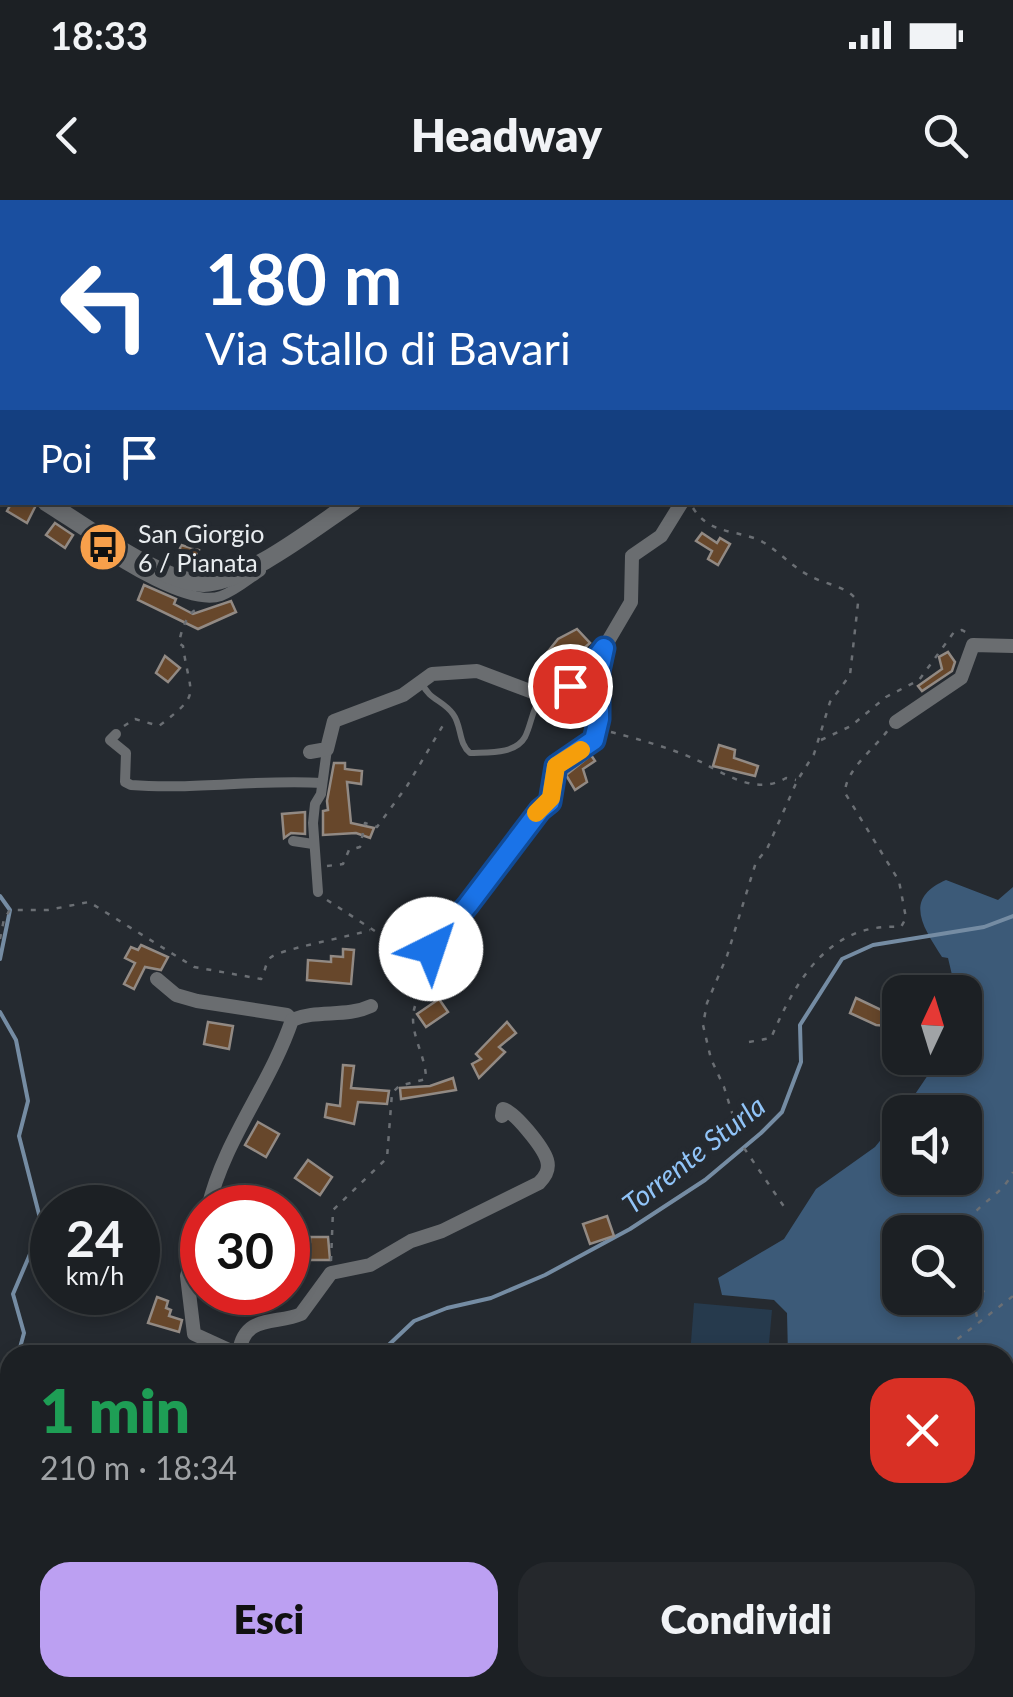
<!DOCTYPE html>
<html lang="it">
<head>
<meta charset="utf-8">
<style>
	:root { --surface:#1c2024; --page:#25282c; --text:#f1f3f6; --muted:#a0a3a6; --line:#3a3e41; --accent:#bca0f2 }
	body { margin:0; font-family:Lato,sans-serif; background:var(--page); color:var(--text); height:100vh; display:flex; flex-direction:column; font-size:38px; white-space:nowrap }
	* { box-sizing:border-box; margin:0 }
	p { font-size:32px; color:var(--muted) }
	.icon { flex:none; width:55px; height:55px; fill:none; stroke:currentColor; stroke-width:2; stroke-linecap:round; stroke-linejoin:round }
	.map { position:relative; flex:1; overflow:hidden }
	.sheet { position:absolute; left:0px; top:1145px; width:1015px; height:352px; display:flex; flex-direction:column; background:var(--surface); border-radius:30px 30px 0 0; box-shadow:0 5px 15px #0003,0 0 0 2px var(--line) }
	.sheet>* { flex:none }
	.hud { position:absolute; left:0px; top:0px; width:1015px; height:305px; box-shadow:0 5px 15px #0003,0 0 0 2px var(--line); background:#1a4fa0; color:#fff; overflow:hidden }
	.needle { width:65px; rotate:4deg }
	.controls { position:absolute; left:882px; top:775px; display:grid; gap:20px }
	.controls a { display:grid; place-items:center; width:100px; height:100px; border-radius:20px; background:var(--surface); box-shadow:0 5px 15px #0003,0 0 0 2px var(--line); font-size:50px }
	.speed { position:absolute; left:30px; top:985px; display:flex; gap:20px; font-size:50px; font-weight:700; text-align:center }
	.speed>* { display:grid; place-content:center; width:130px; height:130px; border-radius:50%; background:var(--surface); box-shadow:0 5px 15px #0003,0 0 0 2px var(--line); line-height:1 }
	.speed small { font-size:25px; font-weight:400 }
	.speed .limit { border:15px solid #d22; background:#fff; color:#111 }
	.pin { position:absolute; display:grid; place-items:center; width:85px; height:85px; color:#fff; margin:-42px; border:5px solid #fff; border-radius:50%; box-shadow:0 2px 10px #0007 }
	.me { position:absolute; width:110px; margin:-55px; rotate:41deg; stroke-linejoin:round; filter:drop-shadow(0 0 8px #0008) }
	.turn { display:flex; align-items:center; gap:35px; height:210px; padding:0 40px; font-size:45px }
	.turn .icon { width:130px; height:130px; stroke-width:2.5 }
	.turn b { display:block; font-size:70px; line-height:85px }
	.then { display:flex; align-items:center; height:95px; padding:0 40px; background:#0003; gap:20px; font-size:38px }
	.round { display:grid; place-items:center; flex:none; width:105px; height:105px; border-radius:30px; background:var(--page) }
	.head { display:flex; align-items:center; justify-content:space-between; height:170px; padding:0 40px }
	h1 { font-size:60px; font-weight:800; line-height:75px; color:#1e9e55 }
	.cta { display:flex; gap:20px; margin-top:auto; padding:20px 40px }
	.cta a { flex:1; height:115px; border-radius:30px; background:var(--accent); color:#111; font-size:40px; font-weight:800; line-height:115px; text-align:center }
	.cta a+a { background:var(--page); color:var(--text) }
	.status { display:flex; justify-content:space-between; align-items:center; height:70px; padding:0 50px; background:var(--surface); direction:ltr }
	.status svg { height:28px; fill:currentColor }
	header { display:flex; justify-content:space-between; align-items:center; height:130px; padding:0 40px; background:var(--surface); font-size:45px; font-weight:800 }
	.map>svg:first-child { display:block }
	.green { fill:#263a4d }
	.forest { fill:#3c5a78; fill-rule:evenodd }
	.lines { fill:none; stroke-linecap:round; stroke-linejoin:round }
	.stream { stroke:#758ca3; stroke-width:4 }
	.building { fill:#67472b; stroke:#928a84; stroke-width:2.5 }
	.path { stroke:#6b6f74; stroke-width:2.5; stroke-dasharray:5 8; stroke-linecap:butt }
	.service { stroke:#6a6d70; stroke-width:6 }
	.pedestrian { stroke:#6a6d70; stroke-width:10 }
	.minor { stroke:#6a6d70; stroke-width:14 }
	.tertiary { stroke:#6a6d70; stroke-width:18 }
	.route-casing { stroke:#114b97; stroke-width:25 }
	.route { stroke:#1a73e8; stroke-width:18 }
	.slow { stroke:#f59e0b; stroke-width:18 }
	.labels { text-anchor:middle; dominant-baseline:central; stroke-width:10; stroke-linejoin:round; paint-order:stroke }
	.poi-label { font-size:25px; fill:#e8ecef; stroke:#252a30; text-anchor:start }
	.water-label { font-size:28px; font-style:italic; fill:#91c4f8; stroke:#252a30 }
</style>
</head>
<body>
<div class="status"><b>18:33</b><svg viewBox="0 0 49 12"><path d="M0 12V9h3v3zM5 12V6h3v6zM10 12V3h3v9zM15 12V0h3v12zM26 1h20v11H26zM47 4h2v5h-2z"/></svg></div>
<header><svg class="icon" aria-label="back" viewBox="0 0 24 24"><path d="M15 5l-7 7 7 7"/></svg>Headway<svg class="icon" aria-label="search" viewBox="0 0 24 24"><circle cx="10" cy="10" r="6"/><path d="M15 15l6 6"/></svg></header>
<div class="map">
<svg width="1013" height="1497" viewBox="0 0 1013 1497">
	<rect width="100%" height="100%" fill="#252a30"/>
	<g class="green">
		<path d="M694 1103 772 1110 768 1155H690Z"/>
		<path d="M510 1488H641L638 1497H507Z"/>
	</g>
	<g class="forest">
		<path d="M0 0H456V2H2V181Z"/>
		<path d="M946 680 998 700 1013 687V1497H718L716 1488H1005V1155H788L787 1113 774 1100 722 1095 718 1078 784 1039 816 989 875 947 900 916V978H965V912H903L928 875 934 858H965V792H956L948 758 942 757C924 728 902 699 946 680ZM900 1032H965V1098H900Z"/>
	</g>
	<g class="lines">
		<g class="stream">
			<path d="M0 696 10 710 0 759"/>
			<path d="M0 812 16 840 28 901 19 936 42 1026 13 1094 24 1133 18 1155"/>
			<path d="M378 1155 414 1121 447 1108 491 1098 545 1075 630 1029 705 980 761 933 782 912 801 862 800 825 842 759 873 745 984 727 1013 716"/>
			<path d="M0 1404 10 1398"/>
		</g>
	</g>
	<g class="building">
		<path d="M12 302H27L35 307 27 323 7 311Z"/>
		<path d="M55 323 73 335 65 348 46 335Z"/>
		<path d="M702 333 717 343 720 338 730 344 718 365 708 359 712 351 696 341Z"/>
		<path d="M181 345 199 350 194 368 176 363Z"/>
		<path d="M144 385 176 399 174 404 193 414 231 401 236 412 198 429 138 400Z"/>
		<path d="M577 429 590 443 582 450 585 455 576 467 556 480 549 475 559 461 546 454 558 439Z"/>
		<path d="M948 452 955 462 952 471 922 491 918 486 942 469 939 457Z"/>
		<path d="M165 456 180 468 168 482 156 473Z"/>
		<path d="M719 545 735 550 734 558 758 566 755 576 713 566Z"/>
		<path d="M591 555 595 561 583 569 587 582 575 590 566 575Z"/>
		<path d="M334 563H345V569L362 571 361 584 347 582 351 623 374 628 370 638 356 633 323 635V611L328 610 327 601Z"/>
		<path d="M305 612V634L291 633 284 638 282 614Z"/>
		<path d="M141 745 168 757 161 770 145 767 134 789 124 784 135 763 125 758 131 747 138 750Z"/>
		<path d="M343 749 354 750 351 784 307 780 308 760 331 762V756L343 757Z"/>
		<path d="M856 798 892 815 887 826 876 825 850 813Z"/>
		<path d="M439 799 448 812 426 827 417 814Z"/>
		<path d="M208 822 233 826 229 849 204 844Z"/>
		<path d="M507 822 516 833 499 847 505 852 479 878 472 864 481 859 476 854Z"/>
		<path d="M343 865 354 866 351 888 389 891 387 904 358 902 354 924 325 917 327 904 340 906Z"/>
		<path d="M453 878 456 890 401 899 400 888 430 886Z"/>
		<path d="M258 922 279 934 266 957 245 945Z"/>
		<path d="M308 960 332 977 320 995 295 978Z"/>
		<path d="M607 1016 614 1036 590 1044 583 1024Z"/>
		<path d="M310 1037H328L330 1060H288V1042H310Z"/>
		<path d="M157 1097 168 1101 166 1108 171 1110 169 1116 182 1120 179 1132 148 1123Z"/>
	</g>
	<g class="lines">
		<g class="path">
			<path d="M516 2V0"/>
			<path d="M693 308C708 332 730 330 754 338 776 346 790 367 812 377 827 385 851 387 858 403L850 475 830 502 814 554 797 581 767 649 756 662 727 756 707 803 703 825 711 859 724 887 739 935"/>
			<path d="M124 526 135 519 159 526C203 492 190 498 183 446L179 443C181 432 186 414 197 409"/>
			<path d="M611 532C641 540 675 549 703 563 728 576 758 595 786 578L796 580"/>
			<path d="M821 540 851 526 886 497 919 480 954 432 962 430 969 434"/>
			<path d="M327 666 343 664 349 650 360 647 365 623 377 627 407 586 445 522"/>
			<path d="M327 700 381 735 397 773 412 779"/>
			<path d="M0 739 4 719 10 710H48L89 702 194 767 261 779C265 773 265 764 270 758 276 750 353 736 370 730"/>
			<path d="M749 842 771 838C796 780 829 722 901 727L906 718 899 681 845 593C845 570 875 548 888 530"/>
			<path d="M744 948 787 1011"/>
			<path d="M962 1032C975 1002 1001 998 1013 972"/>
			<path d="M965 1053 975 1069 984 1093 976 1112 978 1121"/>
			<path d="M331 1061 333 1010 387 958 392 893 399 886 426 879C426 854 407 831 415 806"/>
			<path d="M937 1155 1013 1096"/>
			<path d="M0 1263 10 1270"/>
			<path d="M0 1485 4 1497"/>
			<path d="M779 1488 780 1497"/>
			<path d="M817 1497 818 1488"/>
		</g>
		<g class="service">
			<path d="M422 483C429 500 443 500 453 514 462 526 458 543 470 553 487 552 515 555 525 537 531 525 532 511 540 498"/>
			<path d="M681 1497 684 1488"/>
		</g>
		<g class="pedestrian">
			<path d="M751 2 752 0"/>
			<path d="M1012 74H1013"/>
			<path d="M99 335 94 344C119 362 189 407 221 396 235 391 249 379 261 371"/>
			<path d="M116 534 110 540 126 553 125 582 131 585C195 590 258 579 322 583"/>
			<path d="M293 641 313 644"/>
			<path d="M318 692 313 623 315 604 321 594 327 549"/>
			<path d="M420 793 431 749"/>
		</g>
		<g class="minor">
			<path d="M1012 239 1013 238"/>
			<path d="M1012 291H1013"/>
			<path d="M896 522 961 478 973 445 1013 446"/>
			<path d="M310 552 327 549 334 521 403 495 432 474 477 471 546 497 580 480 600 452"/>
			<path d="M431 749 469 705 539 610 550 602 556 566 594 540 599 519 600 465 604 448 631 402 632 356 661 336 682 302"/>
			<path d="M157 779 176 795 197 801 287 815 292 820"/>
			<path d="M208 1008C224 940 270 885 292 820 318 809 345 818 371 806"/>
			<path d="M202 1026 187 1076 194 1134 240 1155"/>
			<path d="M239 1152C245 1113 277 1125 301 1114L331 1073 370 1065 411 1041 442 1031 539 983C545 977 550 970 547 960 543 947 515 912 503 909L502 916"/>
			<path d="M0 1365 10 1363"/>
			<path d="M0 1436 10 1432"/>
			<path d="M0 1450 10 1446"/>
			<path d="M483 1497 487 1488"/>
		</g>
		<g class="tertiary">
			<path d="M589 2 606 0"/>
			<path d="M0 273 2 274"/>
			<path d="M46 302C83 325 163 384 204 383 248 381 315 327 353 302"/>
		</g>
	</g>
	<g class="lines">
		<g class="route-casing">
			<path id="route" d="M431 749 468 705 540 610 550 602 556 566 594 540 599 519V471L604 448 580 480 570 486"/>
		</g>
		<use href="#route" class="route"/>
		<path class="slow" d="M536 613 551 598 556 566 581 550"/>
	</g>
	<defs>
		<g id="bus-disc" transform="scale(2.5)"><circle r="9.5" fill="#f8a04b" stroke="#252a30"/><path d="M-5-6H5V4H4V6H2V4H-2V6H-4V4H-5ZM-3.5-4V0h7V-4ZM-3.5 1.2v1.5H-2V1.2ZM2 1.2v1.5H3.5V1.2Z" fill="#111"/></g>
	</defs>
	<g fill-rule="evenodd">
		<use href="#bus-disc" x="103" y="347"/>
	</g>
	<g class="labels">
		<g class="poi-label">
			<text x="138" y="333">San Giorgio<tspan x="138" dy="29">6 / Pianata</tspan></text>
		</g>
		<g class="water-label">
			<text transform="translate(693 954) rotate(-38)">Torrente Sturla</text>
		</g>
	</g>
</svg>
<div class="controls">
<a><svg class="needle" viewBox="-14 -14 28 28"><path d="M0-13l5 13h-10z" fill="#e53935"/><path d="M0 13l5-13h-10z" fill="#a0a3a6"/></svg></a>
<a><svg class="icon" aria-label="sound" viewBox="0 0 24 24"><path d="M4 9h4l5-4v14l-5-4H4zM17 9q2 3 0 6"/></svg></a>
<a><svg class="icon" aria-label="search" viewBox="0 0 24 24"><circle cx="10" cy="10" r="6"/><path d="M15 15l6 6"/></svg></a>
</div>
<div class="speed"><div>24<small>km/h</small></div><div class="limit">30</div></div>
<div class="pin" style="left:570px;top:486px;background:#d93025"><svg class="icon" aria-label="arrive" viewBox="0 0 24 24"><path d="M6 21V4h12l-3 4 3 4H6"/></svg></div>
<svg class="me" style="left:431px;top:749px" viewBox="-20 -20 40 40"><circle r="19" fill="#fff"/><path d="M0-13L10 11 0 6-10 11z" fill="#1a73e8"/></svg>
<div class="hud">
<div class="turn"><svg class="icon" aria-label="left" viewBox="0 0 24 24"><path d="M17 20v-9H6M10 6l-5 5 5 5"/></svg><div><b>180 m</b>Via Stallo di Bavari</div></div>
<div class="then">Poi<svg class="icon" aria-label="arrive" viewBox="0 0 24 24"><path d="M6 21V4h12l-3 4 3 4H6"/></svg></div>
</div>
<section class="sheet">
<div class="head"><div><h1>1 min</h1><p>210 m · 18:34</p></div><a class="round" style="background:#d93025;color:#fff"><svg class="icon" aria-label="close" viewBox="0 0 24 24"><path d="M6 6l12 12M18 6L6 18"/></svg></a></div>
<div class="cta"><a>Esci</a><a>Condividi</a></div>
</section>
</div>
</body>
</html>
